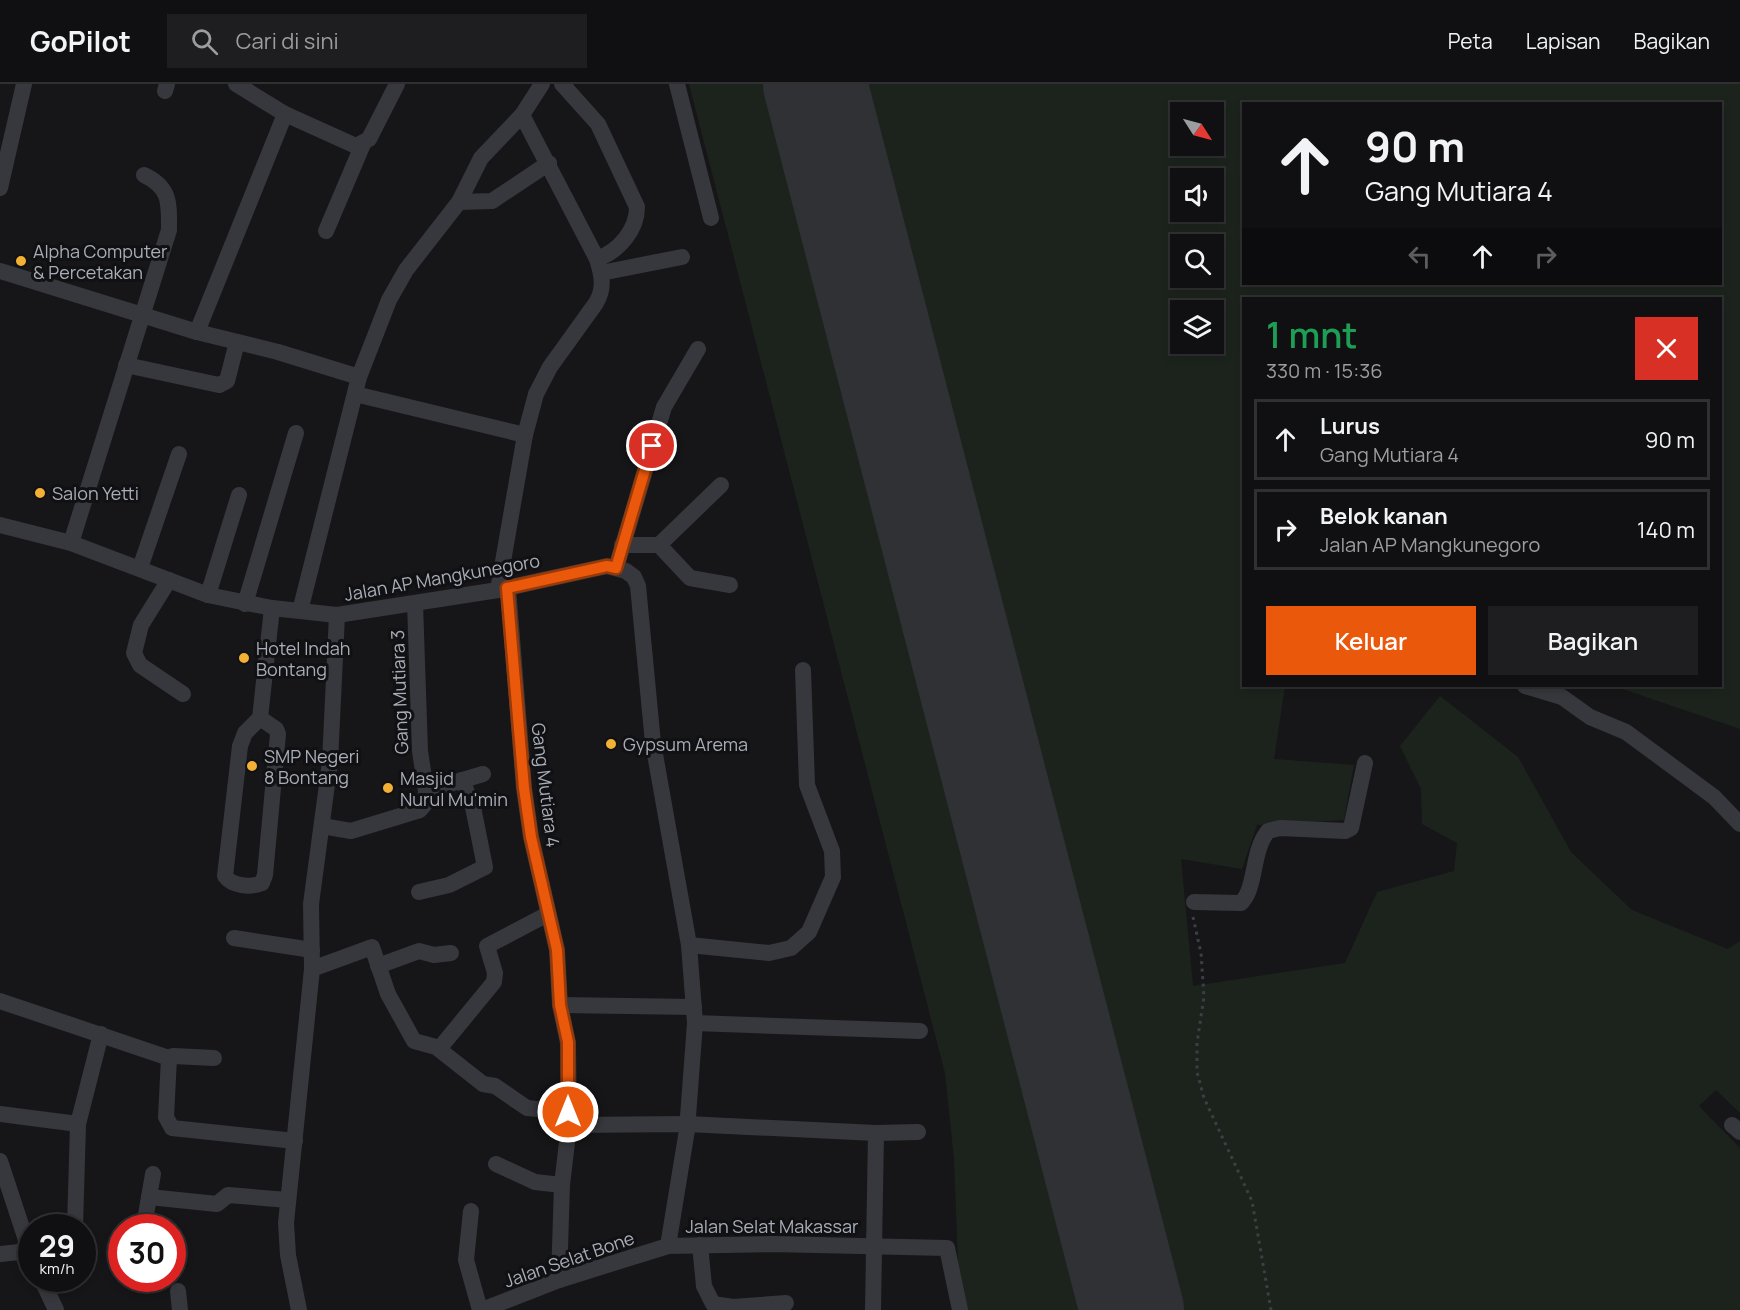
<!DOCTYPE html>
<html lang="id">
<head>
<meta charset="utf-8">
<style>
	:root { --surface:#101012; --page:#1e1e20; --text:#f1f3f6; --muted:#9c9d9f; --line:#303032; --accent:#ea580c }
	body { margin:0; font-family:Manrope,sans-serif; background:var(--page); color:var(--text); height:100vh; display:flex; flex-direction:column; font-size:22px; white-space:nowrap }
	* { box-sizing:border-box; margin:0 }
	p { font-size:20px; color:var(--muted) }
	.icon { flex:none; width:33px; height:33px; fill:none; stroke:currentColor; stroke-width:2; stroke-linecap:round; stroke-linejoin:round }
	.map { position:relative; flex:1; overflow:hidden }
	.details { position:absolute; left:1242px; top:213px; width:480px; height:390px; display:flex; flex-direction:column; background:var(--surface); border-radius:0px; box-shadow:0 3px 9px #0003,0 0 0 2px var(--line) }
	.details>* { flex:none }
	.top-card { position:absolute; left:1242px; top:18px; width:480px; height:183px; border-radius:0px; box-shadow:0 3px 9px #0003,0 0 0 2px var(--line); background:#101012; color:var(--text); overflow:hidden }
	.needle { width:39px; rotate:126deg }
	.tools { position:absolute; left:1170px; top:18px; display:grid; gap:12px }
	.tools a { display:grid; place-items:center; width:54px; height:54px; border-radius:0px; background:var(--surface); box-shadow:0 3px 9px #0003,0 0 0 2px var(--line); font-size:30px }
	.speed { position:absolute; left:18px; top:1130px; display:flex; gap:12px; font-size:30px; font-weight:700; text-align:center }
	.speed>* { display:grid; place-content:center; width:78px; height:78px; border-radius:50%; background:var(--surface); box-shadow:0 3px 9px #0003,0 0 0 2px var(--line); line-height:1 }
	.speed small { font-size:15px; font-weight:400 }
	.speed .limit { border:9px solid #d22; background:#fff; color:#111 }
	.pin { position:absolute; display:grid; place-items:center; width:51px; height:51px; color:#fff; margin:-26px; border:3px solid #fff; border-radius:50%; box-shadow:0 2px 6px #0007 }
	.me { position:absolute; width:66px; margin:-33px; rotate:0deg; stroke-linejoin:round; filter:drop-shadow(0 0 4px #0008) }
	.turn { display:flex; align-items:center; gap:21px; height:126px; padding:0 24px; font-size:27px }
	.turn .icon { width:78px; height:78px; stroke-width:2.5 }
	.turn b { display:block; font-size:42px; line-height:51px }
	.lanes { display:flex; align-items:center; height:57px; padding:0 24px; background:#0003; justify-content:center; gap:30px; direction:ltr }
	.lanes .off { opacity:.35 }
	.round { display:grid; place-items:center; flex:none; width:63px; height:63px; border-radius:0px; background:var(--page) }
	.summary { display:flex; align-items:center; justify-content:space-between; height:102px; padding:0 24px }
	h1 { font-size:36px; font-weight:600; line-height:45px; color:#1e9e55 }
	.cta { display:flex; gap:12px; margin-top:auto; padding:12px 24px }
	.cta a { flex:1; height:69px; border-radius:0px; background:var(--accent); color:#fff; font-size:24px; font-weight:600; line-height:69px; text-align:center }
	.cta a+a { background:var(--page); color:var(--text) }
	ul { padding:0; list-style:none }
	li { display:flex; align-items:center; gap:18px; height:81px; margin:0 12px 9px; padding:0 12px; border:3px solid var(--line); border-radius:0px }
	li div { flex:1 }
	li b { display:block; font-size:22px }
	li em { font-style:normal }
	header { display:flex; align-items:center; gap:36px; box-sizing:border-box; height:84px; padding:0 30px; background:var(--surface); border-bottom:2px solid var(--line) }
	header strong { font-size:28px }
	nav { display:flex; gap:33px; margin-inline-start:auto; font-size:21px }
	.search { width:420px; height:54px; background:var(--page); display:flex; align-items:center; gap:15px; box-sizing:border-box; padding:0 21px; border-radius:0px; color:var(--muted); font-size:22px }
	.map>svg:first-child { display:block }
	.green { fill:#1c231d; fill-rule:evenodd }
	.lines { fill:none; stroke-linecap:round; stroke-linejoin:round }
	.runway { stroke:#303135; stroke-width:104 }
	.path { stroke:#3d3f44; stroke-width:3; stroke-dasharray:3 4.5; stroke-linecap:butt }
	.minor { stroke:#37383d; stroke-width:16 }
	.route-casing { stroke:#983908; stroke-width:15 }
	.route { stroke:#ea580c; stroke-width:10 }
	.poi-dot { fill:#f2b134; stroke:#111113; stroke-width:2 }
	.labels { text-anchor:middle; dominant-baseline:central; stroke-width:6; stroke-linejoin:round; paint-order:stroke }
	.poi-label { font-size:18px; fill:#a8adb8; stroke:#111113; text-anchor:start }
	.street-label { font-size:18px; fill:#a8adb8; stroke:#111113 }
</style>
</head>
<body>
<header>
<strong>GoPilot</strong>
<div class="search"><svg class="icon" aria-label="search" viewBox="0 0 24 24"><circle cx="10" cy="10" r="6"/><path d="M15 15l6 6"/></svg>Cari di sini</div>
<nav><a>Peta</a><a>Lapisan</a><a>Bagikan</a></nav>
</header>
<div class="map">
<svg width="1740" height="1226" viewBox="0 0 1740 1226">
	<rect width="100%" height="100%" fill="#161618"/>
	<g class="green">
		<path d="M689 0H787L1103 1226H966L959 1204 954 1075 945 989Z"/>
		<path d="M843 0H1740V645L1614 602H1720V214H1244V602H1285L1274 675 1354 681 1344 736 1257 741 1242 785 1181 775 1193 902 1345 879 1377 808 1454 787 1457 759 1422 740 1421 705 1400 662 1440 612 1518 673 1571 768 1632 826 1728 865 1740 857V1029L1716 1006 1699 1022 1740 1064V1226H1160ZM1244 20H1720V200H1244ZM1180 28H1214V62H1180ZM1180 94H1214V128H1180ZM1180 160H1214V194H1180ZM1180 226H1214V260H1180Z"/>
	</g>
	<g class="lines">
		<path class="runway" d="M815 0 1132 1226"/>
		<path class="path" d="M1193 833 1201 869 1204 913 1197 959V988L1204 1014 1252 1117 1271 1226"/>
		<g class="minor">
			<path d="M236 0 285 30 356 62 369 55 397 0"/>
			<path d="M562 0 598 40 637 123C637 146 619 167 597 175"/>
			<path d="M677 0 711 134"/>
			<path d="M165 7 167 0"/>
			<path d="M0 104 24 0"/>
			<path d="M459 118 492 117 549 79"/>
			<path d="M326 147 363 60"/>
			<path d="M0 187 197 248 278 268 359 293"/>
			<path d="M601 189 682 173"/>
			<path d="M197 248 285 30"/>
			<path d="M126 281 219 301 227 297 237 258"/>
			<path d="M355 310 525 351"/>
			<path d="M0 441 71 459 208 511 272 524 337 531 498 506 607 482 626 487 634 493 638 502 653 659 689 861 695 939 687 1046 668 1162"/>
			<path d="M71 459 169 146C169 119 171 104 144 91"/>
			<path d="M622 461H659L690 494 730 501"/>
			<path d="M659 461 721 401"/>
			<path d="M140 484 179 370"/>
			<path d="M616 484 664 323 698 265"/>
			<path d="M169 496 141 541 134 569 140 581 183 610"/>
			<path d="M508 504 524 704 531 753 557 866 560 921 568 959 569 1041 562 1101 559 1196"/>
			<path d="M498 506 525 351 536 310 550 283 596 219C605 204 602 191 597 175L522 31"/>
			<path d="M208 511 239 411"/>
			<path d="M415 519 420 667 426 707 483 690"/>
			<path d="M245 520 296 349"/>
			<path d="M300 527 359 293 389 216 406 186 459 118 481 74 522 31 542 0"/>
			<path d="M1525 602 1562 613 1590 633 1626 648 1714 713 1740 740"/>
			<path d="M260 634 245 649 240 662 225 792C232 802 250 804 262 799L265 791 278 650 276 645 260 634 272 524"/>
			<path d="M322 742 351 747 420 726 425 720 426 707"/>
			<path d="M419 808 449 801 485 783 473 723 462 696"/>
			<path d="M1194 818 1241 819C1257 803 1251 768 1268 747L1280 744 1345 747 1351 744 1365 679"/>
			<path d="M234 854 312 866"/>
			<path d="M689 861 769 869 791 864 809 848 833 793 832 767 807 701 803 586"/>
			<path d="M378 882 419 867 434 871 451 869"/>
			<path d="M312 885 372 863 388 910 414 957 436 963 483 1000 495 1002 527 1024 568 1028"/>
			<path d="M0 917 169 974 166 1033 172 1044 295 1057"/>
			<path d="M560 921 694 923"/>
			<path d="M695 939 920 947"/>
			<path d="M439 965 494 898 495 889 487 862 548 830"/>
			<path d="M169 974 173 972 214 974"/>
			<path d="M0 1030 78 1040"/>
			<path d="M569 1041 687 1040 876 1049 918 1048"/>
			<path d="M1732 1041 1740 1048"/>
			<path d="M0 1077 32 1174"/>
			<path d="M496 1080 535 1098 562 1101"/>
			<path d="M153 1090 149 1113 217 1120 228 1111 288 1116"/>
			<path d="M471 1127 466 1176 480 1226"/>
			<path d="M144 1142 149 1113"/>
			<path d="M75 1143 78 1040 101 950"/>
			<path d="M700 1161 704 1202 713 1220 733 1223 786 1219"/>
			<path d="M0 1170 29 1167"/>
			<path d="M41 1194 56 1226"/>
			<path d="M178 1207 180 1226"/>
			<path d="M299 1226 288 1171 286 1139 312 885 311 820 330 678 337 531"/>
			<path d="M482 1226 559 1196 668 1162 772 1160 947 1164 960 1226"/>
			<path d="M873 1226 876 1049"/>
		</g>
	</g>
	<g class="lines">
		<g class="route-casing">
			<path id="route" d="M568 1028V958L560 921 557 866 531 753 524 704 507 504 607 482 616 484 652 362"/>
		</g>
		<use href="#route" class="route"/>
	</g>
	<g class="poi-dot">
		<circle cx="21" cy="177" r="6"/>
		<circle cx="40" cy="409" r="6"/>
		<circle cx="244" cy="574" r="6"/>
		<circle cx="611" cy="660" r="6"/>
		<circle cx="252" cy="682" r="6"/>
		<circle cx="388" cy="704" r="6"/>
	</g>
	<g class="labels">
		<g class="poi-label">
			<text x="33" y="167">Alpha Computer<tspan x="33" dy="21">&amp; Percetakan</tspan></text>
			<text x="52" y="409">Salon Yetti</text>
			<text x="256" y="564">Hotel Indah<tspan x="256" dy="21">Bontang</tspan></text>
			<text x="623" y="660">Gypsum Arema</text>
			<text x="264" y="672">SMP Negeri<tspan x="264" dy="21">8 Bontang</tspan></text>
			<text x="400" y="694">Masjid<tspan x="400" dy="21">Nurul Mu'min</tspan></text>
		</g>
		<g class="street-label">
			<text transform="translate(442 493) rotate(-10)">Jalan AP Mangkunegoro</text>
			<text transform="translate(399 608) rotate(-92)">Gang Mutiara 3</text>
			<text transform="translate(546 701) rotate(83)">Gang Mutiara 4</text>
			<text x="772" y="1142">Jalan Selat Makassar</text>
			<text transform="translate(569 1175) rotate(-19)">Jalan Selat Bone</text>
		</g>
	</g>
</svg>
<div class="tools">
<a><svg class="needle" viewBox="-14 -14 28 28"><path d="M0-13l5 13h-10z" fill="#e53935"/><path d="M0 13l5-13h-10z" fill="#9c9d9f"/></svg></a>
<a><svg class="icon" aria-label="sound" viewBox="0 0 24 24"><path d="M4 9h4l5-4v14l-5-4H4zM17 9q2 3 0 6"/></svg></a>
<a><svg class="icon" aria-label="search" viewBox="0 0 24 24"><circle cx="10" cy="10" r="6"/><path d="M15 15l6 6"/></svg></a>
<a><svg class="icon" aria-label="layers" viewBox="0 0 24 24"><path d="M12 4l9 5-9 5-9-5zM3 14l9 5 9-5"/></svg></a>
</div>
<div class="speed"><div>29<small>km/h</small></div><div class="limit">30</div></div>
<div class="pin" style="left:652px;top:362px;background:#d93025"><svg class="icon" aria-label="arrive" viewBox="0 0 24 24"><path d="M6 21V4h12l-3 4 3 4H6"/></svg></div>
<svg class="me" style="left:568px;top:1028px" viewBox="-20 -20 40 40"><circle r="17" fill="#ea580c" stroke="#fff" stroke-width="3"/><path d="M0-11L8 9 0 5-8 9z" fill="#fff"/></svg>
<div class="top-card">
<div class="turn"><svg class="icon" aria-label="ahead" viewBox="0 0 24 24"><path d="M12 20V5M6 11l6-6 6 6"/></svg><div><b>90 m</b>Gang Mutiara 4</div></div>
<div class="lanes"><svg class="icon off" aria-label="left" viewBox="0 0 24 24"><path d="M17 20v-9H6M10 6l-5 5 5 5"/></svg><svg class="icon" aria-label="ahead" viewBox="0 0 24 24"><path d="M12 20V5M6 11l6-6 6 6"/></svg><svg class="icon off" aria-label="right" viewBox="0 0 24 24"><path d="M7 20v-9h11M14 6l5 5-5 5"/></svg></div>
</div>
<section class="details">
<div class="summary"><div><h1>1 mnt</h1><p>330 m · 15:36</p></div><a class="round" style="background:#d93025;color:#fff"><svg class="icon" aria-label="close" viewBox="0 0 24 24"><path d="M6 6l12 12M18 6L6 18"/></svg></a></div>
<ul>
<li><svg class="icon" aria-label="ahead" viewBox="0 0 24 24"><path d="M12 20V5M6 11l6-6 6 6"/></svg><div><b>Lurus</b><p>Gang Mutiara 4</p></div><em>90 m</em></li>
<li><svg class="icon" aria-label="right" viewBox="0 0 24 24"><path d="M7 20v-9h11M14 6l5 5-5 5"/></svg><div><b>Belok kanan</b><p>Jalan AP Mangkunegoro</p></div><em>140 m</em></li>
</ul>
<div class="cta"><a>Keluar</a><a>Bagikan</a></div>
</section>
</div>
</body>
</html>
